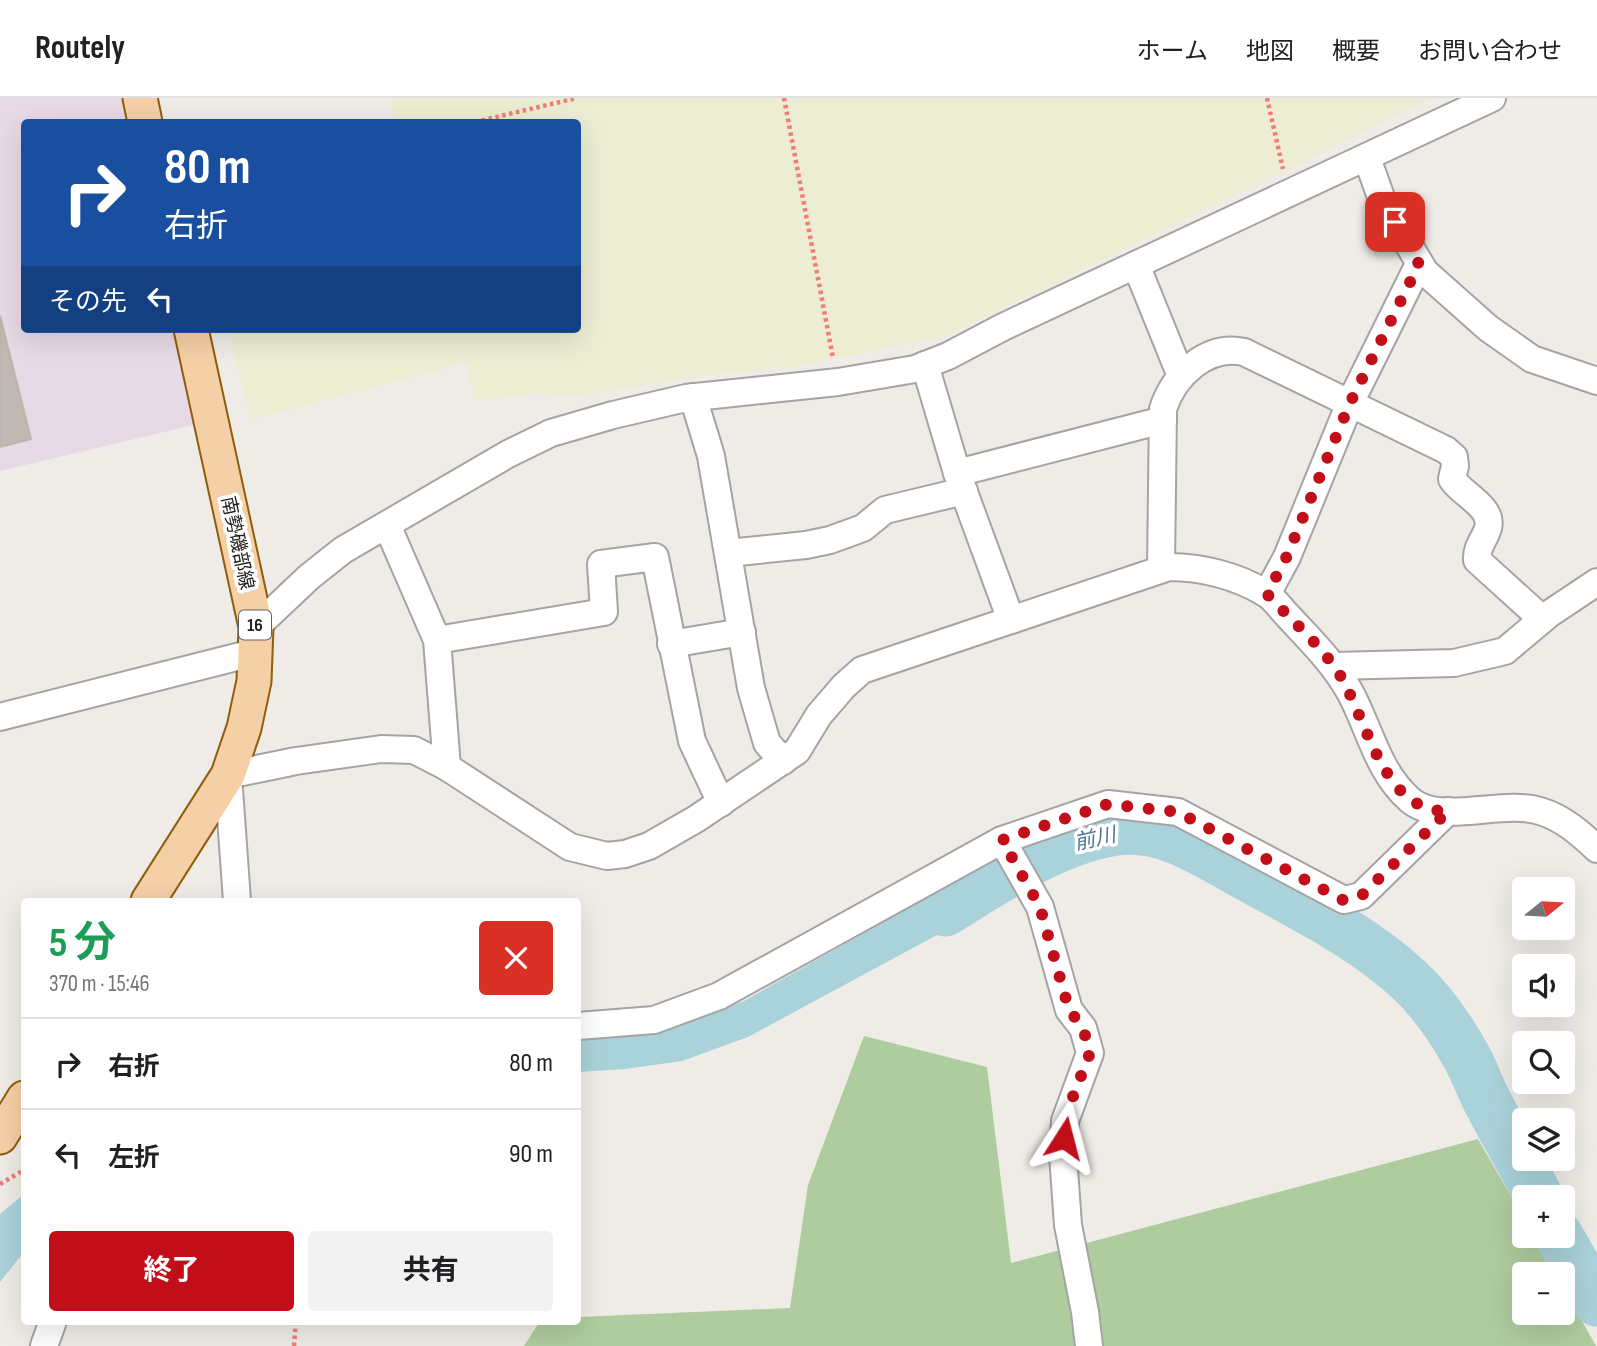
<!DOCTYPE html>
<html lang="ja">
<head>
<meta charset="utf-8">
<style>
	:root { --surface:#fff; --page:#f2f2f2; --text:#202124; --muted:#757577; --line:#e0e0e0; --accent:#c10e18 }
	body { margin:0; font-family:"Sofia Sans Condensed","Noto Sans JP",sans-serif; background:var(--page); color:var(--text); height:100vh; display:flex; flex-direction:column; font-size:26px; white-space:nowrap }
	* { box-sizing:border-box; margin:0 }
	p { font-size:23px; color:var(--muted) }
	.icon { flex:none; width:38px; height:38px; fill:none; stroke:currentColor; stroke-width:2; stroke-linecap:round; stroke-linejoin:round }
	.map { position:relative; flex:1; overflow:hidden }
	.details { position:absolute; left:21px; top:800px; width:560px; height:427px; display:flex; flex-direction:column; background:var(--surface); border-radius:7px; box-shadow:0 7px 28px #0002 }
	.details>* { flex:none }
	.banner { position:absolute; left:21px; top:21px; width:560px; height:214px; border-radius:7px; box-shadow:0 7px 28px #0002; background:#1a4fa0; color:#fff; overflow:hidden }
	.needle { width:46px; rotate:72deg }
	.buttons { position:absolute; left:1512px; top:779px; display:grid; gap:14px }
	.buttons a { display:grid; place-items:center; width:63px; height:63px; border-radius:7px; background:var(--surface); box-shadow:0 7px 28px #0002; font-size:35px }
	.pin { position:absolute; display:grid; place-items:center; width:60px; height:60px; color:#fff; margin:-30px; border-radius:14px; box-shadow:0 4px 10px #0006 }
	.me { position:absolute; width:77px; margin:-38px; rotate:9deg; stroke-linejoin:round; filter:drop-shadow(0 0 5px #0008) }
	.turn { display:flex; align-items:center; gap:24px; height:147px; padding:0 28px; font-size:32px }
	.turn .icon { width:91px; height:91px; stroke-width:2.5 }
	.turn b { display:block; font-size:49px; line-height:60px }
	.then { display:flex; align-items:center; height:66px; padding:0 28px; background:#0003; gap:14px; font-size:26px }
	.round { display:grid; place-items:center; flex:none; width:74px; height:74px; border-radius:7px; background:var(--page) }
	.overview { display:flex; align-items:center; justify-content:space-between; height:119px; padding:0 28px }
	h1 { font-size:42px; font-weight:700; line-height:52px; color:#1e9e55 }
	.primary-button { display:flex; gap:14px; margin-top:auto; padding:14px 28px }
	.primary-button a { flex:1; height:80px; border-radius:7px; background:var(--accent); color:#fff; font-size:28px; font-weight:700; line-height:80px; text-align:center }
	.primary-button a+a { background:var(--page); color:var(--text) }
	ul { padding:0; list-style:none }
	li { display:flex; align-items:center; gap:21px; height:91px; padding:0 28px; border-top:2px solid var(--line) }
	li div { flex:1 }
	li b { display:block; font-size:26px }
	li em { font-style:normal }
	header { display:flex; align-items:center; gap:42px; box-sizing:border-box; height:98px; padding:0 35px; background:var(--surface); border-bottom:2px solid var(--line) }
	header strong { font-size:33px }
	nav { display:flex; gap:38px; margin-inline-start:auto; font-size:24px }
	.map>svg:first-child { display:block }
	.industrial { fill:#e8d9e6 }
	.farmland { fill:#ecedd3 }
	.forest { fill:#aecc9e }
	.water { fill:#aad2da }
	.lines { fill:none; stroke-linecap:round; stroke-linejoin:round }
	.river { stroke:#aad2da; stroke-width:49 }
	.building { fill:#c0b8b3; stroke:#c0b2aa; stroke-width:2 }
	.minor-casing { stroke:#a4a4a4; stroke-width:30 }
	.major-casing { stroke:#905d0b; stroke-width:37 }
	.path { stroke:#f07d77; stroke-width:4.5; stroke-dasharray:3.5 3.5; stroke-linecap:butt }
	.minor { stroke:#fff; stroke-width:26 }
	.major { stroke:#f5cfa6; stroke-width:33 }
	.route { stroke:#c10e18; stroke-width:12; stroke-dasharray:0 21.6 }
	.labels { text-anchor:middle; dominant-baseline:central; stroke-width:7; stroke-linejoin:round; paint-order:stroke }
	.shield { fill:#fff; stroke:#636363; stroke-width:2 }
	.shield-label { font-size:18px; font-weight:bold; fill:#202020 }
	.street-label { font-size:19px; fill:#202020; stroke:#fff }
	.water-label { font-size:21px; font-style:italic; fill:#4c779a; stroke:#fff }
</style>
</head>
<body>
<header>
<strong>Routely</strong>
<nav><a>ホーム</a><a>地図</a><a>概要</a><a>お問い合わせ</a></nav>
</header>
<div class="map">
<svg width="1597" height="1248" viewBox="0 0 1597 1248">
	<rect width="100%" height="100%" fill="#efece7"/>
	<path class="industrial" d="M0 0H121L127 24H24V231H176L198 326 0 373Z"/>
	<path class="farmland" d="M389 0H1434L946 238 805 267 700 278 572 299 537 295 475 303 465 265 250 322 229 231H578V24H395Z"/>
	<path class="forest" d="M864 938 987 969 1011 1165 1478 1041 1524 1121V1138H1533L1555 1176H1524V1214H1563V1189L1596 1248H524L540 1223H578V1219L790 1210 808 1087Z"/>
	<g class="water">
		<path d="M992 763 1011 797 748 939 682 963 625 971 578 974V937L650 934 699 920 744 903Z"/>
		<path d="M24 1096V1154L0 1184V1116Z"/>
	</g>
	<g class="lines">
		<g class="river">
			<path d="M945 814C996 783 1051 745 1111 734 1161 725 1202 754 1244 777 1301 809 1361 837 1409 882 1432 903 1451 931 1466 958 1474 972 1479 987 1486 1001 1503 1034 1522 1066 1539 1099"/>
			<path d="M1559 1138 1597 1204"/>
		</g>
	</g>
	<path class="building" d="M0 218 31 341 0 349Z"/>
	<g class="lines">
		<g class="minor-casing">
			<g id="minor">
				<path d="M1367 60 1382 102 1425 174 1488 230 1532 261 1597 283"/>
				<path d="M1136 167 1181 278"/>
				<path d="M925 267 957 375 1011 522"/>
				<path d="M693 299 711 358 751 590 767 645 783 663"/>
				<path d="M957 375 1163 322"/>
				<path d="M387 427 437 542 447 669"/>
				<path d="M728 455 806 447 830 442 863 430 885 412 964 393"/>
				<path d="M1161 471 1163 311C1174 277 1207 246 1244 254L1446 352 1454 359 1455 368 1452 381C1461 396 1494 409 1488 430 1485 441 1476 449 1477 462L1542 521"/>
				<path d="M1267 496 1287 459 1350 305 1419 166"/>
				<path d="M256 529 309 479 343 452 508 356 551 335 613 317 686 300 838 284 915 271 948 258 1003 229 1492 0"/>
				<path d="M437 542 604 514 601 466 655 459 692 643 721 705"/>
				<path d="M671 546 742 534"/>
				<path d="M1334 568 1454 565 1505 553 1549 516 1597 484"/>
				<path d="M0 619 256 554"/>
				<path d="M1002 742 1040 809 1069 912 1083 930 1090 955 1065 1023 1063 1057 1068 1127 1085 1214 1089 1248"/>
				<path d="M237 803 228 677 296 663 381 651 414 652 447 669 570 749 607 758 625 756 649 748 696 721 797 653 819 617 844 588 862 572 1169 469C1202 469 1237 478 1265 495 1274 500 1281 511 1288 518 1311 543 1335 566 1351 596 1370 632 1378 674 1410 702 1440 728 1502 701 1540 713 1563 720 1580 735 1597 751"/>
				<path d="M578 928 654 922 719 898 1002 742 1108 706 1178 714 1344 802 1361 798 1448 713"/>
				<path d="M44 1248 53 1223"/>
			</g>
		</g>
		<g class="major-casing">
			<g id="major">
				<path d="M140 0 145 24"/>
				<path d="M148 803 228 677 244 630 254 583 256 529 191 231"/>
				<path d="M0 1039 24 1000"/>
			</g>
		</g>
		<g class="path">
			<path d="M784 0 833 260"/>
			<path d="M1267 0 1283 71"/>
			<path d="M475 24 577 0"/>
			<path d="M0 1086 24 1072"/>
			<path d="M294 1248 296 1223"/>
		</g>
		<use href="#minor" class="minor"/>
		<use href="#major" class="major"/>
	</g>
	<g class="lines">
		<path class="route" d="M1064 1040 1065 1023 1070 1006 1090 955 1083 930 1069 912 1040 809 1002 742 1108 706 1178 714 1343 802 1361 798 1448 713C1379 715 1367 613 1334 568 1315 542 1289 520 1267 496L1287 458 1350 305 1419 166 1395 124"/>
	</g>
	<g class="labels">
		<rect class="shield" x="239" y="512.5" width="32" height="29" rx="5"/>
		<g class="shield-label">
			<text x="255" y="527">16</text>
		</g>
		<g class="street-label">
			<text transform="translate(237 445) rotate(78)">南勢磯部線</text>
		</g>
		<g class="water-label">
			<text transform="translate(1095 741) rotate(-12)">前川</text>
		</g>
	</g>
</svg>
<div class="buttons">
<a><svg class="needle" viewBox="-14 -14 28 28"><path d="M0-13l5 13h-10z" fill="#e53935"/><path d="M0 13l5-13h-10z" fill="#757577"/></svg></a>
<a><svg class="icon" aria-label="sound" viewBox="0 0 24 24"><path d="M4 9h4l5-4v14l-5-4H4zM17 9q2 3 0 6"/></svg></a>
<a><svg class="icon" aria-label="search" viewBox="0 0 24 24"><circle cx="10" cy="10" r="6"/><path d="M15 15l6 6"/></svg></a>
<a><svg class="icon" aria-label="layers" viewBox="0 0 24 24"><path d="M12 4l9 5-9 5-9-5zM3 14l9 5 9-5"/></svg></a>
<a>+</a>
<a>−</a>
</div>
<div class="pin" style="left:1395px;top:124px;background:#d93025"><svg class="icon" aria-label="arrive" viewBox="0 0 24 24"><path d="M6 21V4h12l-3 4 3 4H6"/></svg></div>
<svg class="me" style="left:1064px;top:1040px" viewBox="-20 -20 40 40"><path d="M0-17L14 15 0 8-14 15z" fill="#c10e18" stroke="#fff" stroke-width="4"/></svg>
<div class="banner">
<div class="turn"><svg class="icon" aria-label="right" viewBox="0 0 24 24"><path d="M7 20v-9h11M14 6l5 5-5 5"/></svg><div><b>80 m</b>右折</div></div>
<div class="then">その先<svg class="icon" aria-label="left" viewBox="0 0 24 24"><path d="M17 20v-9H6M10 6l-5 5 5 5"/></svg></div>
</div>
<section class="details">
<div class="overview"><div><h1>5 分</h1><p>370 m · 15:46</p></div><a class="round" style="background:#d93025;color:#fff"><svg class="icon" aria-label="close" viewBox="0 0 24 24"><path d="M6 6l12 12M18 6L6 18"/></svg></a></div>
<ul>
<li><svg class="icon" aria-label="right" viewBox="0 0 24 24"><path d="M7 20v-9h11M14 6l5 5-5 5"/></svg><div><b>右折</b></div><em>80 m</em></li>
<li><svg class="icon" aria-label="left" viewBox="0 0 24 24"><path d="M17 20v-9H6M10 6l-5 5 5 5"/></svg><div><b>左折</b></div><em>90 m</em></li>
</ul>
<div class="primary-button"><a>終了</a><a>共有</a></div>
</section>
</div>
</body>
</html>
